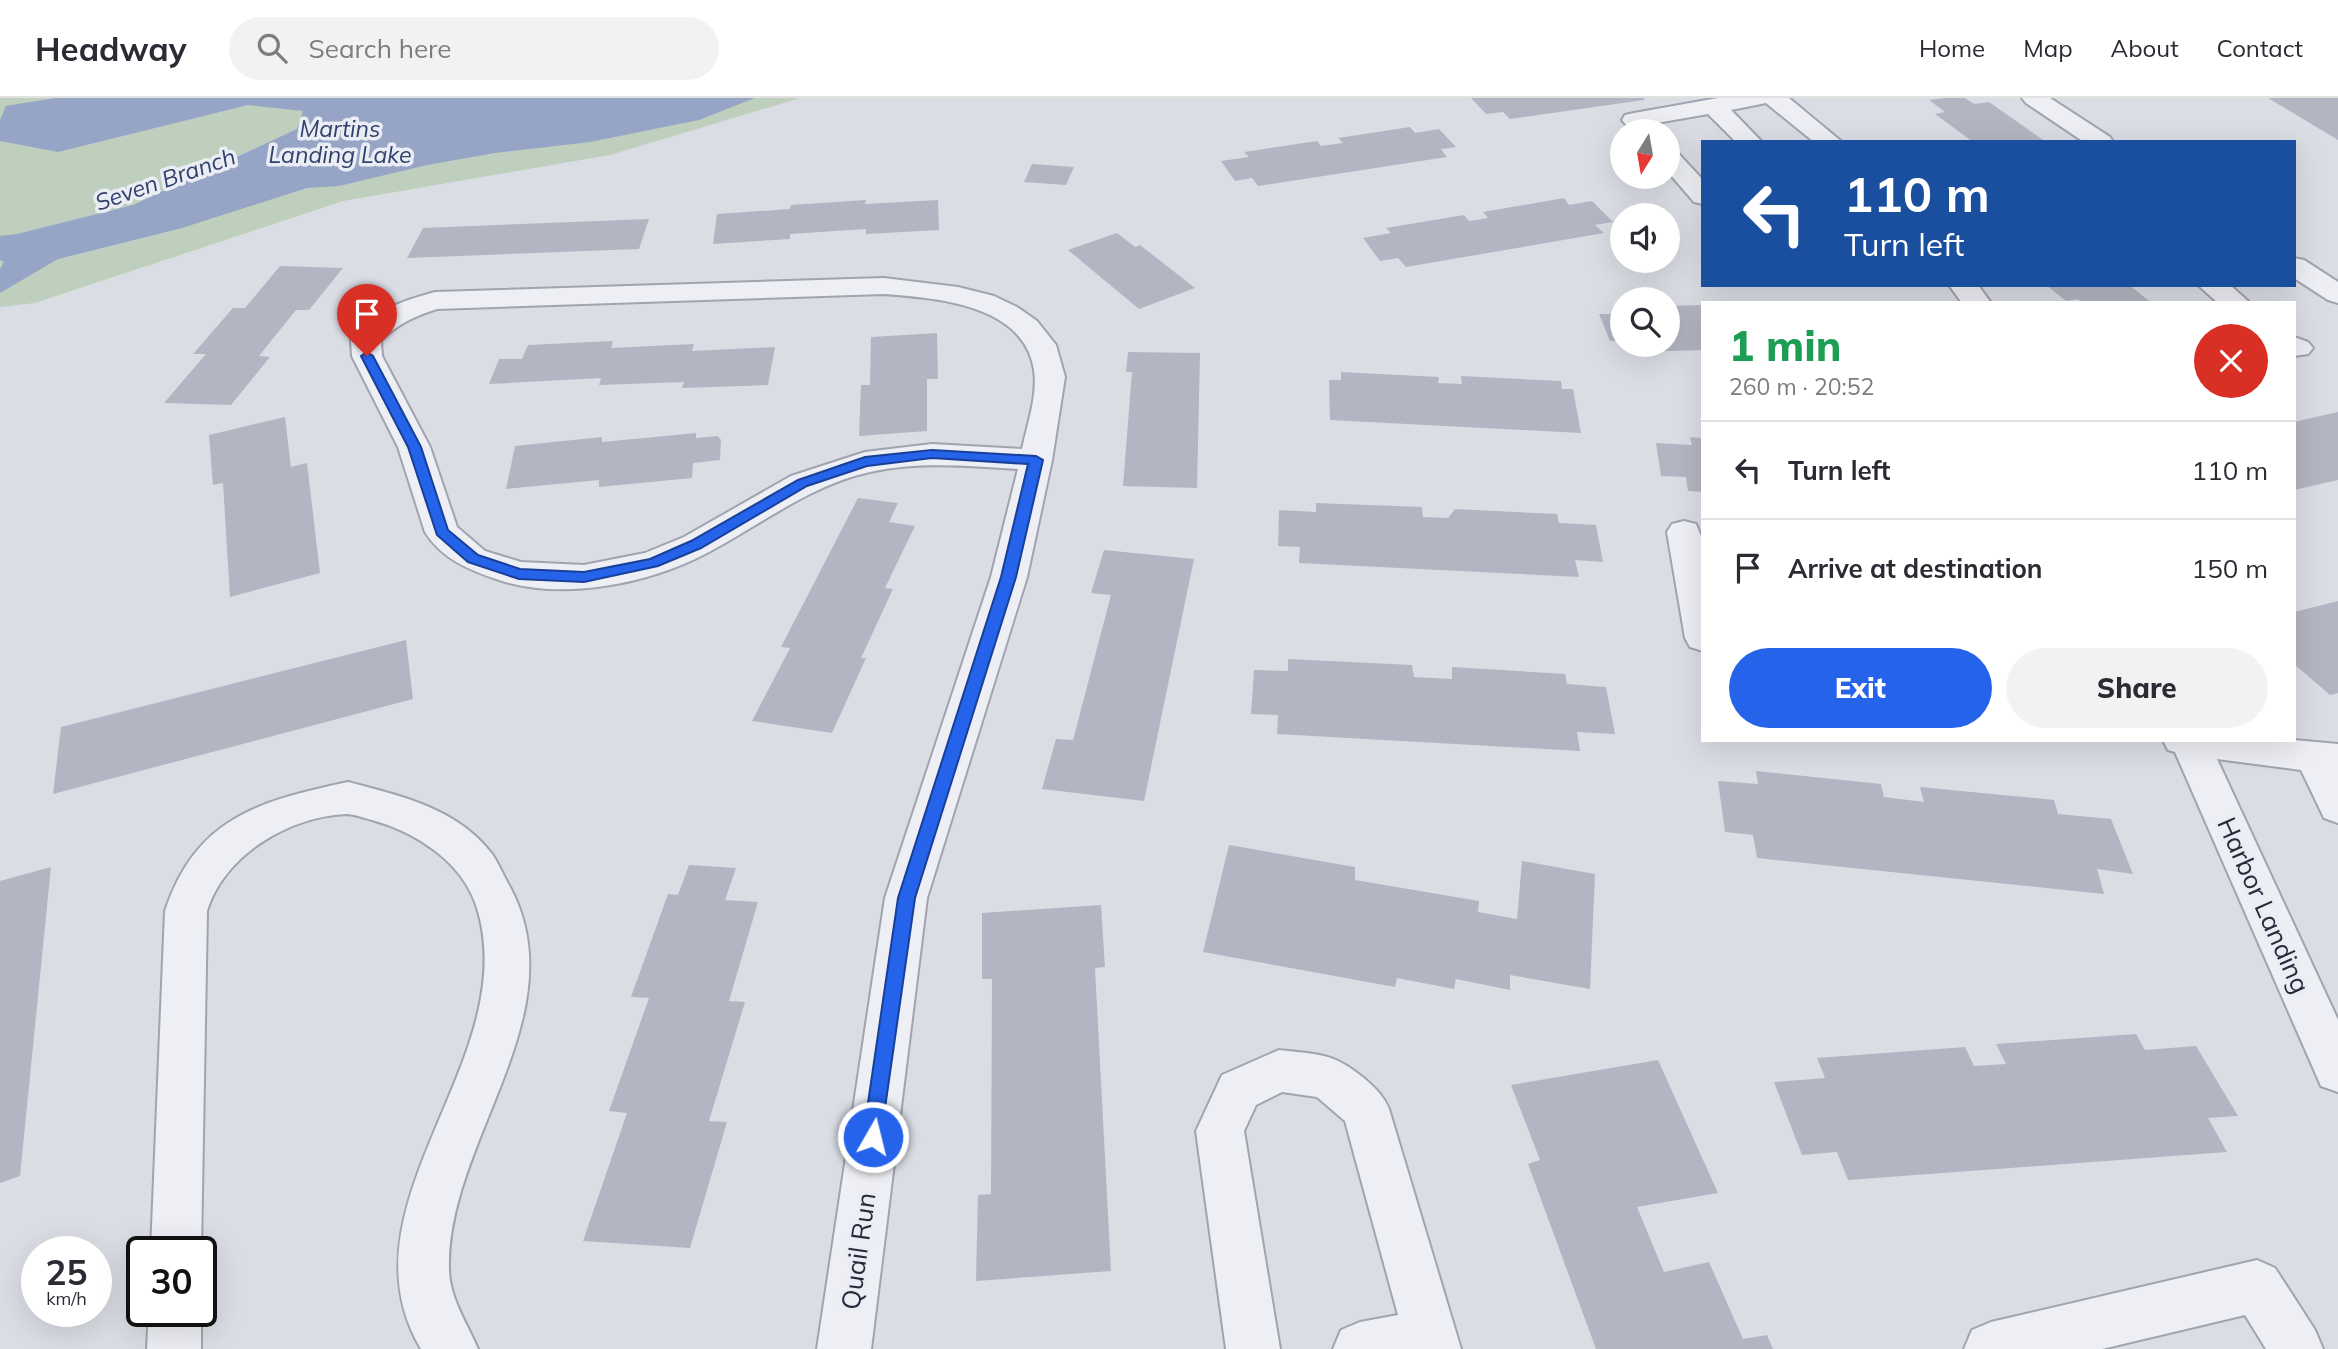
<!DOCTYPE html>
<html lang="en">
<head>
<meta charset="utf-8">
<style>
	:root { --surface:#fff; --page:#f2f2f3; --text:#2b2b33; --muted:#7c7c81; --line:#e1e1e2; --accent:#2563eb }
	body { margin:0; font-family:Mulish,sans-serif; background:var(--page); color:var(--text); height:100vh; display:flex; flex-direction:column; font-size:26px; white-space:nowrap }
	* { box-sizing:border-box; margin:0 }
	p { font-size:23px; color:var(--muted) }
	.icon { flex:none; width:38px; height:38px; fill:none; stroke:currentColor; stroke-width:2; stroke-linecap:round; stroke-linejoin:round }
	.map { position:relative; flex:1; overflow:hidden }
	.panel { position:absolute; left:1701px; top:203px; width:595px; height:441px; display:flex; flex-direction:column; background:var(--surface); border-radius:0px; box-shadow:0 7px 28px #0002 }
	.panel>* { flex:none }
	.hud { position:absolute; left:1701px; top:42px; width:595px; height:147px; border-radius:0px; box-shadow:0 7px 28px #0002; background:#1a4fa0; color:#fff; overflow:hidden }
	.needle { width:46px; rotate:191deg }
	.fabs { position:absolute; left:1610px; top:21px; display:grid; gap:14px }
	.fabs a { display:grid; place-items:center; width:70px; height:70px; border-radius:50%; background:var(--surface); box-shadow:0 7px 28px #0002; font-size:35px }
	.speed { position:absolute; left:21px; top:1138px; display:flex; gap:14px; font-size:35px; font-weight:700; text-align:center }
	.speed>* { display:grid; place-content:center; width:91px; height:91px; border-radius:50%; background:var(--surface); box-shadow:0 7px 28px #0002; line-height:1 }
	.speed small { font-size:18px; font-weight:400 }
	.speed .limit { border:4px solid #111; border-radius:10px; background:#fff; color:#111 }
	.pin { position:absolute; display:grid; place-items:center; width:60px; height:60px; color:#fff; margin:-72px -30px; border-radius:50% 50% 50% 0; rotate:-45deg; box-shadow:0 0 7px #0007 }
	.pin .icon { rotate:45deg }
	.me { position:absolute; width:77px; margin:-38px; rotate:8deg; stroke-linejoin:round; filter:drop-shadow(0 0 5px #0008) }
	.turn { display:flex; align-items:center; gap:24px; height:147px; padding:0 28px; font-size:32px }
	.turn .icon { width:91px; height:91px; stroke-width:2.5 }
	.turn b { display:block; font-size:49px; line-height:60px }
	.round { display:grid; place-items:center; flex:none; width:74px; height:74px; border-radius:37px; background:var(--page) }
	.head { display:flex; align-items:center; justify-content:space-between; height:119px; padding:0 28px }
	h1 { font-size:42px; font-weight:800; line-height:52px; color:#1e9e55 }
	.primary-button { display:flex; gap:14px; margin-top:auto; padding:14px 28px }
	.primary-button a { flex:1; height:80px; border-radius:42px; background:var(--accent); color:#fff; font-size:28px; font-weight:800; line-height:80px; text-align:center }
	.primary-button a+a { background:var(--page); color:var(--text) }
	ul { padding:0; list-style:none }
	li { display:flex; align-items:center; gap:21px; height:98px; padding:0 28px; border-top:2px solid var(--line) }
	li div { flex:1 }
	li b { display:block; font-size:26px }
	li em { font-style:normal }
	header { display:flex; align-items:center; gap:42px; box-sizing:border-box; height:98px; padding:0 35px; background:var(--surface); border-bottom:2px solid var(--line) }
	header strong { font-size:33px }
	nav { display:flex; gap:38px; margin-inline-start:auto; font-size:24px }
	.search { width:490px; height:63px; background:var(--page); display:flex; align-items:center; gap:18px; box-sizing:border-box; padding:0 24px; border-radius:38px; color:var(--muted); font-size:26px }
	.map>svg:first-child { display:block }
	.green { fill:#becfbd }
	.water { fill:#96a5c5 }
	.building { fill:#b3b6c2 }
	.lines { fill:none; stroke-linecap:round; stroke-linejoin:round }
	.street-casing { stroke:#a1a4af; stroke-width:4 }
	.street { fill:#eeeff4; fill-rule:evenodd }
	.route { fill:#2563eb; stroke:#184099; stroke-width:2 }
	.labels { text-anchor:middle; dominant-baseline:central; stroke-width:7; stroke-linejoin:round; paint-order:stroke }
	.far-water-label { font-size:23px; font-style:italic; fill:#31416e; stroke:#eaedf3 }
	.street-label { font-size:26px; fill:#262a3b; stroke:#eaedf3 }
</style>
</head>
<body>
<header>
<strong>Headway</strong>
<div class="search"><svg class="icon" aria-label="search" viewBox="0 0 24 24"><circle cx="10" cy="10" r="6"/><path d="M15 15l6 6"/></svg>Search here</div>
<nav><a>Home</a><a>Map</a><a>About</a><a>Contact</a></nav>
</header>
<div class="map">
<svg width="2338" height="1251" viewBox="0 0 2338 1251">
	<rect width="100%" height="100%" fill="#dbdde5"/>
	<path class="green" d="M0 0H800L610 57 343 103 35 205 0 209Z"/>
	<path class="water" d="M55 0H755L699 22 590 44 495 55 427 67 339 88 307 90 182 130 58 161 0 195V171L4 164 0 162V138L17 136 133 107 297 31 303 13 248 7 58 54 0 43V22L6 8Z"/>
	<g class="building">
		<path d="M1471 0H1644V2L1510 21 1503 14 1486 16Z"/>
		<path d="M1945 0H1965L1974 6 1989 4 2046 44H1973L1935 16 1945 14 1929 2Z"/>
		<path d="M2268 0H2338V42Z"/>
		<path d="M1410 29 1415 35 1439 31 1456 49 1441 51 1447 59 1258 88 1252 80 1235 83 1221 63 1249 59 1244 54 1317 43 1321 48 1343 45 1338 40Z"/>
		<path d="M1032 66 1074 69 1066 87 1024 84Z"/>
		<path d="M1564 100 1569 107 1592 103 1613 124 1595 127 1604 135 1406 169 1398 160 1380 163 1363 140 1391 135 1386 130 1464 117 1469 123 1488 120 1483 114Z"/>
		<path d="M866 102 865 106 938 102 939 132 866 136V131L790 136V141L713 146 717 116 790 111 791 107Z"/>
		<path d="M649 121 639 151 407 160 423 130Z"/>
		<path d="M1117 135 1135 149 1140 147 1195 190 1139 211 1068 152Z"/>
		<path d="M280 168 343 170 309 212H296L259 258 270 259 231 307 164 305 206 256H193L233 210H245Z"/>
		<path d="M2046 187H2129L2152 205H2083L2078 201 2066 203Z"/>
		<path d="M1703 207V252L1638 254 1635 247H1668V208Z"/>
		<path d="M1599 216H1622V243H1610Z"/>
		<path d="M937 235 938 281H927V333L859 338 861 287H870L871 239Z"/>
		<path d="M613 243 611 250 694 246 692 253 775 249 768 287 682 290 684 284 599 287 601 280 489 286 499 261H522L528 247Z"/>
		<path d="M1128 254 1200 255 1197 390 1123 388 1132 274H1126Z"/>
		<path d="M1341 274 1439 279 1438 285 1462 286 1461 278 1561 283 1562 291H1573L1581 335 1330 322 1329 282H1341Z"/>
		<path d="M2338 314V382L2294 392V324Z"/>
		<path d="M285 319 291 369 307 365 320 475 230 499 223 385 213 387 209 337Z"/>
		<path d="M696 335V340L718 338 721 342 720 362 693 365 692 380 599 389V382L506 391 515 348 602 339V344Z"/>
		<path d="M1690 339 1703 340V394L1688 393 1686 379 1661 378 1656 345 1692 347Z"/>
		<path d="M858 400 898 405 889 424 915 428 885 490 893 491 861 560H866L832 635 752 623 790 550 781 549Z"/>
		<path d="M1316 405 1422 409 1423 419 1448 420 1455 411 1557 416 1559 425 1596 427 1603 464 1575 462 1579 479 1299 465 1300 449 1278 448 1279 412 1316 414Z"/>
		<path d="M1104 452 1194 461 1144 703 1042 691 1056 641 1073 642 1111 497 1091 495Z"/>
		<path d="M2338 503V595L2330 597 2294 566V514Z"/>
		<path d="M406 542 413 601 53 696 61 629Z"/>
		<path d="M1288 561 1412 567 1414 579 1452 581V569L1565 576 1567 586 1606 589 1615 636 1577 634 1580 653 1277 636 1278 617 1251 616 1254 572 1288 573Z"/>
		<path d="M1756 673 1881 686 1884 699 1924 704 1920 689 2054 702 2058 716 2111 721 2133 776 2097 771 2104 796 1757 760 1753 737 1725 734 1718 683 1758 686Z"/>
		<path d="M1229 747 1355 769V782L1479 803 1478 814 1517 821 1522 763 1595 776 1590 891 1510 877V892L1456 881 1454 891 1397 880 1395 889 1203 854Z"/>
		<path d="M689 767 736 770 725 802 758 804 729 903 745 904 709 1023 727 1024 690 1150 583 1143 627 1015 609 1013 649 900 631 899 668 796 678 797Z"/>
		<path d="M51 769 20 1078 0 1085V783Z"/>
		<path d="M1101 807 1105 869 1095 870 1111 1173 976 1183 978 1097 991 1096 992 881H982V815Z"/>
		<path d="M2136 936 2145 952 2196 948 2238 1018 2208 1020 2227 1054 1848 1082 1837 1054 1802 1057 1774 984 1825 980 1817 960 1965 949 1974 968 2006 966 1996 946Z"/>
		<path d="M1658 962 1718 1095 1637 1109 1664 1174 1709 1164 1743 1241 1767 1237 1773 1251H1596L1528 1066 1540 1062 1511 987Z"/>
	</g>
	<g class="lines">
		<g class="street-casing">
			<g id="street">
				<path d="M1718 0H1789L1842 44H1814L1766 5 1731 12 1762 44H1736L1708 16 1651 26 1656 33H1631L1622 22 1625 17 1634 15Z"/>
				<path d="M2022 0H2050L2110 39 2113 44H2084L2026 5Z"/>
				<path d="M1668 52 1677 54 1703 82V106L1694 104 1668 74Z"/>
				<path d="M2294 160 2304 162 2338 184V205L2328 202 2294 180Z"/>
				<path d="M884 180 958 189 994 198 1017 209 1037 223 1056 247 1065 279 1052 362 1027 479 927 800 871 1251H817L885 800 991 479 1018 371C968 368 918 363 870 374 810 387 762 426 709 454 649 486 564 503 499 482 469 472 442 461 425 434L398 349 352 258 351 242C371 213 402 203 435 194ZM884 196C936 200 1024 206 1034 272 1038 297 1027 327 1022 351L932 346 865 354 791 378 684 439 645 455 584 467 521 464 485 453 457 429 430 349 382 258 381 243C397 226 415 218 437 211Z"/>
				<path d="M1949 187H1978L1991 205H1962Z"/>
				<path d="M2198 187H2230L2250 205H2218Z"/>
				<path d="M2294 239 2308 244 2313 250 2308 256 2294 258Z"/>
				<path d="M1684 423 1696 426 1703 443V553L1690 549 1685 540 1667 434 1672 426Z"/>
				<path d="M2163 642H2294L2338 646V725L2324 720 2301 672 2217 661 2338 922V994L2321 988 2175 654 2168 652Z"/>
				<path d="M348 684C401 698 457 710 492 756 499 766 504 779 510 789 578 916 445 1045 449 1172 450 1201 467 1225 478 1251H421C335 1107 524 961 477 810 463 764 416 734 372 722 364 720 354 716 346 716 289 719 225 756 207 813L201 1153H151L165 813C196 719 260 703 348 684Z"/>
				<path d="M1279 952C1320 957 1332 954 1365 981 1376 991 1383 997 1389 1011L1461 1251H1333L1341 1232 1360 1224 1398 1217 1345 1023 1317 999 1282 994 1256 1007 1244 1033 1280 1251H1226L1196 1033 1222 977Z"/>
				<path d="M2257 1162 2275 1170 2315 1232 2323 1251H2266L2245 1217 2102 1251H1964L1972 1232 1991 1224Z"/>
				<path d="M149 1213H201V1251H147Z"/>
			</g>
		</g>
		<use href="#street" class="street"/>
	</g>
	<path class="route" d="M367 254 373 258 421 349 448 432 478 457 520 471 584 474 650 461 691 443 798 382 865 359 932 352 1036 358 1043 362 1016 479 915 800 880 1045 873 1048 866 1045 863 1039 898 800 1001 479 1028 366 932 360 867 368 807 388 701 450 658 468 584 484 519 481 468 464 437 437 408 349 361 258Z"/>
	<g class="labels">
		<g class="far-water-label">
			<text x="340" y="30">Martins<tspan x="340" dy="26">Landing Lake</tspan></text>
			<text transform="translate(165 81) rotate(-19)">Seven Branch</text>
		</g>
		<g class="street-label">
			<text transform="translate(2264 807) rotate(66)">Harbor Landing</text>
			<text transform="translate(858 1153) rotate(-82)">Quail Run</text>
		</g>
	</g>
</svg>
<div class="fabs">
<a><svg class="needle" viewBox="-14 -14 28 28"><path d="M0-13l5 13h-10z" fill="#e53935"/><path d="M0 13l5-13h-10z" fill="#7c7c81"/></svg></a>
<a><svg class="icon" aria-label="sound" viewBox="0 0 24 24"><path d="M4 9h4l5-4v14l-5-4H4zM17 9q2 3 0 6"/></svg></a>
<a><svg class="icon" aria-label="search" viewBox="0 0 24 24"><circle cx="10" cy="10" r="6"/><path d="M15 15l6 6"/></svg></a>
</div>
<div class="speed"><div>25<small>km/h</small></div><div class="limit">30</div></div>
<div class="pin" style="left:367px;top:258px;background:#d93025"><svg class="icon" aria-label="arrive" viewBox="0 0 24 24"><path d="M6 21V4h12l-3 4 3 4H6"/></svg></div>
<svg class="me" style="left:873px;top:1039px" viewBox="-20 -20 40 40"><circle r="17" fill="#2563eb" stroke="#fff" stroke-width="3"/><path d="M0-11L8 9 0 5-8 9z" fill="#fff"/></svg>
<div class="hud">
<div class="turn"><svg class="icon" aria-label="left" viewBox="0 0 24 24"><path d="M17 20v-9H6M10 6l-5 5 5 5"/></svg><div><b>110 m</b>Turn left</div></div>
</div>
<section class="panel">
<div class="head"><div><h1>1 min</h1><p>260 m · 20:52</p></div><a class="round" style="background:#d93025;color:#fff"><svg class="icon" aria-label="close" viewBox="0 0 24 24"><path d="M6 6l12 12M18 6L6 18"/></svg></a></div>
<ul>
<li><svg class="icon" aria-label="left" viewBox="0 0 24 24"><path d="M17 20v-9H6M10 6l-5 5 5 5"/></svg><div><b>Turn left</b></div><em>110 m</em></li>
<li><svg class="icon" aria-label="arrive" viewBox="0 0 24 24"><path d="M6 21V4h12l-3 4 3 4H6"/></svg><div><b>Arrive at destination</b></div><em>150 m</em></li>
</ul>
<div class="primary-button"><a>Exit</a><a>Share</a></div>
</section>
</div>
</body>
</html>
